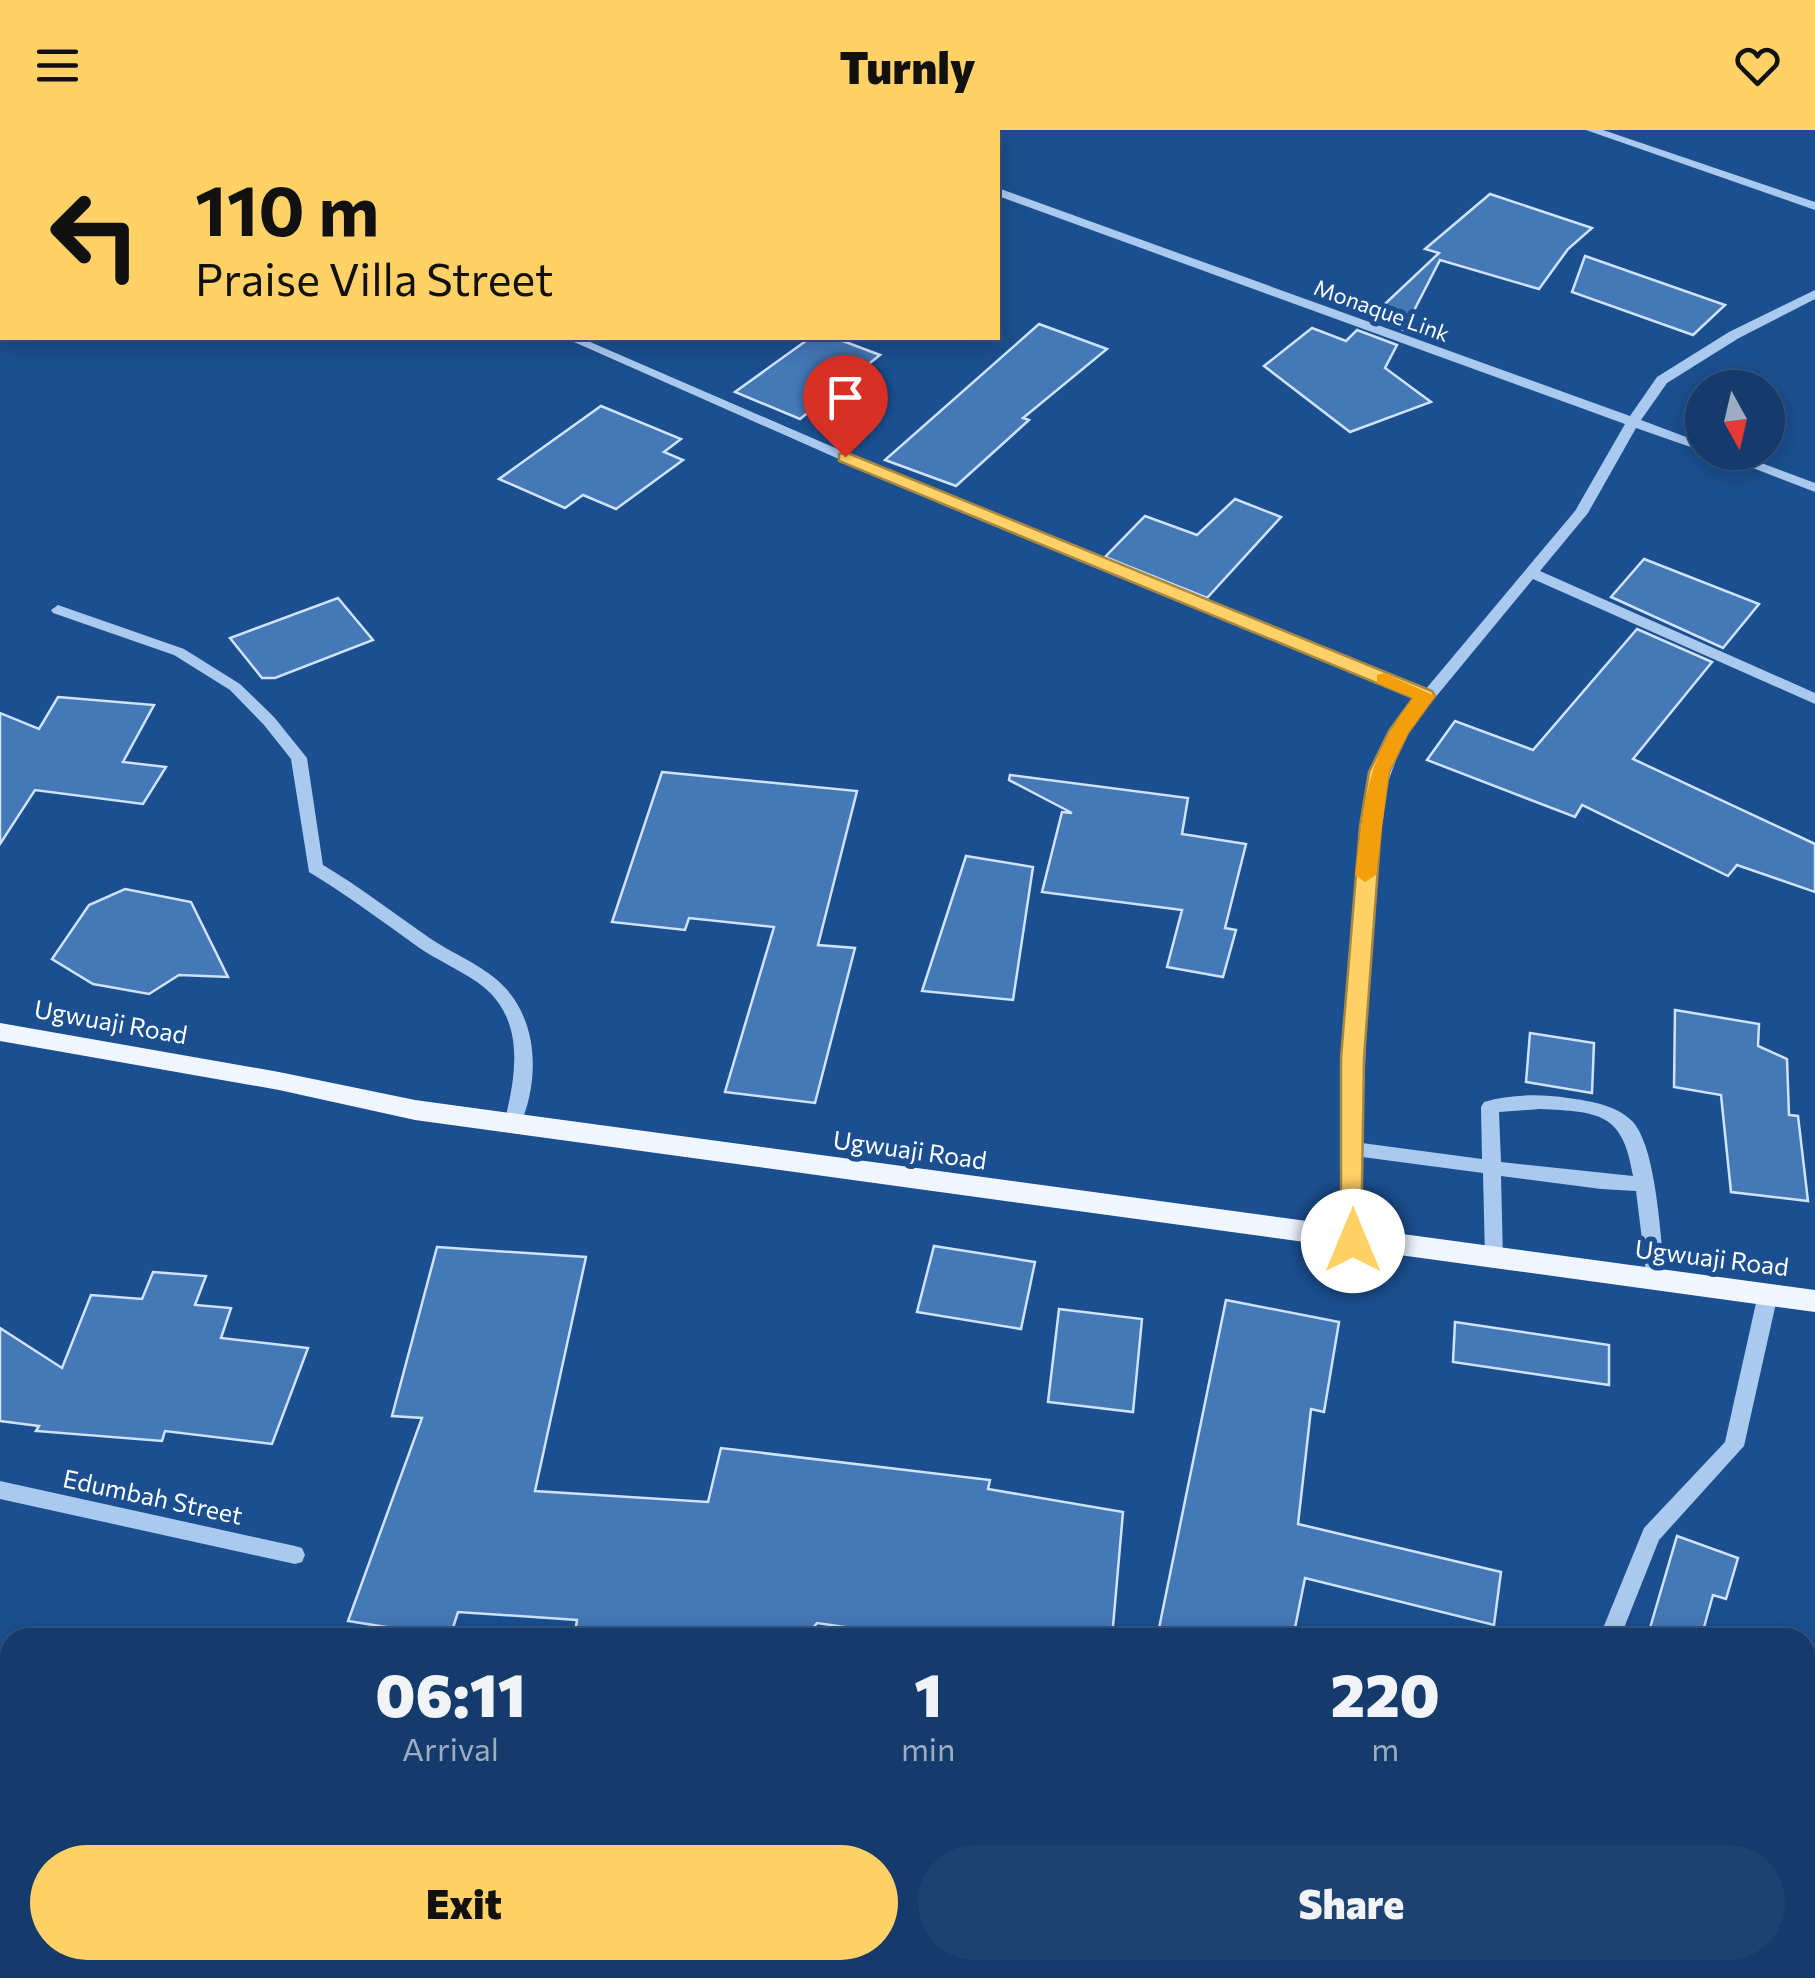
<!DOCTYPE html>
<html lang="en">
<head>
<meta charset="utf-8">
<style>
	:root { --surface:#143b6b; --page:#1d4271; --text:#f1f3f6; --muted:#9dadc1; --line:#33557e; --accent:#ffd166 }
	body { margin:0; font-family:Commissioner,sans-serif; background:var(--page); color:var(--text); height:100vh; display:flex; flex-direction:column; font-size:38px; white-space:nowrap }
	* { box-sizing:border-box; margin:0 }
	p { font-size:32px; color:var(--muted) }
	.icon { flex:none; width:55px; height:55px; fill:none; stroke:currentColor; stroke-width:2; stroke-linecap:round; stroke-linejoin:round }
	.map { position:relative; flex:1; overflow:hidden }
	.sheet { position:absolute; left:0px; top:1498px; width:1815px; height:352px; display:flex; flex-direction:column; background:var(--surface); border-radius:30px 30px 0 0; box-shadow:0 5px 25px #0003,0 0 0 2px var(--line) }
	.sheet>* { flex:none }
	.banner { position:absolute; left:0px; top:0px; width:1000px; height:210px; box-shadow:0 5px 25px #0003,0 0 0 2px var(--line); background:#ffd166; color:#111; overflow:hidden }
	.needle { width:65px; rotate:172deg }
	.buttons { position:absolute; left:1685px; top:240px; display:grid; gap:20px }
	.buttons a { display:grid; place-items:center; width:100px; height:100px; border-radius:50%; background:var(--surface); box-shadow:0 5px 25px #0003,0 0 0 2px var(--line); font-size:50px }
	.pin { position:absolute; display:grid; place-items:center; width:85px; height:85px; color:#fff; margin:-102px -42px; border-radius:50% 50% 50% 0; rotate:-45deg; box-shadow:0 0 10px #0007 }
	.pin .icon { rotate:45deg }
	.me { position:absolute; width:110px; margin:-55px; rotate:0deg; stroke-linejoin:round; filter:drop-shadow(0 0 8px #0008) }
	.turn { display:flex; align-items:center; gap:35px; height:210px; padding:0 30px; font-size:45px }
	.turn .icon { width:130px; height:130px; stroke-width:2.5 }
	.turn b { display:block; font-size:70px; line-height:85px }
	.eta { display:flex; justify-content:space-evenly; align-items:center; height:170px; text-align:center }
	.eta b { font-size:60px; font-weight:800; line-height:70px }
	.cta { display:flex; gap:20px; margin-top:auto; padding:20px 30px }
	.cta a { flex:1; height:115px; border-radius:60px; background:var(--accent); color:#111; font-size:40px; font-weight:800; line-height:115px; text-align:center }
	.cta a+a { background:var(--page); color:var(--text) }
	header { display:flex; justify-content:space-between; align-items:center; height:130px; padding:0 30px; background:var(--accent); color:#111; font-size:45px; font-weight:800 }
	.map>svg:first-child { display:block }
	.building { fill:#4478b7; stroke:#cfe3fa; stroke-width:2.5 }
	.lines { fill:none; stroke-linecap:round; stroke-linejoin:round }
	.minor { fill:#a9c9ee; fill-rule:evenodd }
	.major { fill:#f0f6ff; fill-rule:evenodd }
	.route { fill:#ffd166; stroke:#a68842; stroke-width:2.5 }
	.slow { fill:#f59e0b }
	.labels { text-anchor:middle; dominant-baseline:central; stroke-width:10; stroke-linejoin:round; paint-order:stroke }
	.far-street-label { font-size:22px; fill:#fff; stroke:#1b4f8f }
	.street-label { font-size:25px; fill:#fff; stroke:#1b4f8f }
</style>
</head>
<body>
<header><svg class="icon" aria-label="menu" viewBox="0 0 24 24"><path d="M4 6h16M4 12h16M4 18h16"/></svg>Turnly<svg class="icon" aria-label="heart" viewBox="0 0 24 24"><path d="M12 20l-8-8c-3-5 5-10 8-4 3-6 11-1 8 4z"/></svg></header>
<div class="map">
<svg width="1815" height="1848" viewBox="0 0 1815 1848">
	<rect width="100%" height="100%" fill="#1b4f8f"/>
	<g class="building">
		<path d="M1490 64 1592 98 1568 119 1539 159 1440 130 1404 200 1370 188 1439 123 1425 119Z"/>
		<path d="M1585 126 1725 175 1693 205 1572 162Z"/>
		<path d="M1039 194 1107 219 1023 288 1029 290 956 356 885 330Z"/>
		<path d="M1312 198 1346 211 1357 200 1397 215 1385 238 1431 272 1350 302 1264 236Z"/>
		<path d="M810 208H835L880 225 800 289 735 262Z"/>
		<path d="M601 276 681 309 664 322 683 330 616 379 583 365 565 378 499 349Z"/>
		<path d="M1235 369 1281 387 1207 468 1105 427 1145 386 1197 405Z"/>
		<path d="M1644 429 1759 474 1723 518 1611 467Z"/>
		<path d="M338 468 373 510 275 548H262L230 508Z"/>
		<path d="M1637 499 1712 532 1633 629 1815 714V762L1737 735 1728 746 1582 675 1575 687 1427 630 1455 591 1533 620Z"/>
		<path d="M58 567 154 575 123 632 166 637 143 674 35 660 0 714V583L39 599Z"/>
		<path d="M662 642 857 661 818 815 855 818 815 973 725 962 774 797 689 788 685 800 612 792Z"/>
		<path d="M1010 645 1188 668 1182 704 1246 714 1225 798 1236 800 1223 847 1167 837 1182 780 1042 762 1062 682 1072 683 1009 650Z"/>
		<path d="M966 726 1033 737 1013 870 922 861Z"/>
		<path d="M125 759 191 772 228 847 179 845 149 864 93 854 52 829 89 775Z"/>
		<path d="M1675 880 1759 894 1758 916 1787 929 1789 985 1798 986 1808 1071 1731 1062 1721 965 1674 957Z"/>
		<path d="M1530 903 1594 913 1592 963 1526 952Z"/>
		<path d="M934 1116 1035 1132 1021 1199 917 1182Z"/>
		<path d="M437 1117 586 1127 535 1361 708 1372 721 1318 990 1350 988 1359 1123 1382 1112 1508H922L817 1493 805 1508H574L577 1490 458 1482 450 1507 348 1491 422 1288 392 1286Z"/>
		<path d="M153 1142 206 1146 195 1175 231 1178 221 1208 308 1218 272 1314 165 1301 162 1311 36 1301 39 1296 0 1291V1198L62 1238 91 1165 142 1169Z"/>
		<path d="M1226 1170 1339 1192 1324 1282 1311 1279 1298 1394 1501 1442 1494 1495 1305 1448 1293 1508H1157Z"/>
		<path d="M1059 1179 1142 1189 1133 1282 1048 1272Z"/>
		<path d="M1455 1192 1609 1215V1255L1453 1232Z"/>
		<path d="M1677 1406 1738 1428 1726 1469 1713 1465 1701 1508H1674L1650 1498Z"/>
	</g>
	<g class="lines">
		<g class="minor">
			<path d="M182 0H199L197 2H181Z"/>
			<path d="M827 0H843L845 2H829Z"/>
			<path d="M1586 0H1603L1815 72V80Z"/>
			<path d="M2 53V61L0 62V54Z"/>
			<path d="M998 58 1630 286 1657 247 1729 202 1815 160V169L1739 208 1667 253 1641 290 1702 313V321L1636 298 1588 383 1540 441 1815 563V574L1533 449 1406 603 1388 652 1377 704 1372 757 1362 1013 1482 1029 1481 977 1484 972C1511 964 1541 964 1568 968 1590 971 1617 975 1633 992 1657 1019 1661 1112 1665 1150L1663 1155 1656 1158 1649 1155 1647 1150 1636 1061 1601 1059 1501 1046 1503 1129 1501 1134 1494 1137 1487 1134 1485 1129 1483 1043 1362 1027V1111L1360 1116H1346L1344 1111C1343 1017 1345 923 1351 829 1355 754 1357 674 1390 605 1396 591 1408 580 1418 569L943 375 565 208H581L953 369 1425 560 1575 381 1625 294 998 66ZM1540 979C1599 982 1623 982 1633 1046L1501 1032 1499 982Z"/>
			<path d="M1712 322H1732L1815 353V362Z"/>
			<path d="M58 475 184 519 240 554 274 587 307 628 323 735C360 757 395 784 431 809 452 823 477 833 496 849 539 885 541 949 519 998H507L504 993C517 943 526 886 477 852 458 839 437 830 418 817 382 791 347 765 309 742L291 629 264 595 230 560 174 525 53 483 51 480Z"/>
			<path d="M1768 1156 1775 1159 1778 1164 1744 1316 1659 1410 1620 1508H1599L1644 1398 1725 1312 1758 1164 1761 1159Z"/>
			<path d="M0 1351 295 1416 302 1418 305 1425 302 1432 295 1434 0 1369Z"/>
			<path d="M1453 1840H1477L1473 1848H1449Z"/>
		</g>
		<path class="major" d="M0 893 279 942 415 970 1815 1160V1182L415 990 279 960 0 911Z"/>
	</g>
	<path class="route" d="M845 322 1432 561 1435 566 1408 603 1389 642 1381 696 1364 928 1361 1118H1344L1341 1111V928L1360 696 1369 642 1389 601 1413 568 839 331V324Z"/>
	<path class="slow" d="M1384 543 1435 566 1408 603 1389 642 1376 745 1365 752 1355 745C1366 667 1364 633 1413 568L1377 553V545Z"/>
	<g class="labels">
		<g class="far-street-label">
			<text transform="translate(1382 180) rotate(20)">Monaque Link</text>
		</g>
		<g class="street-label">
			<text transform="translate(111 891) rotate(10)">Ugwuaji Road</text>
			<text transform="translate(910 1019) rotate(8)">Ugwuaji Road</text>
			<text transform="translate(1712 1127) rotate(7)">Ugwuaji Road</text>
			<text transform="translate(153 1366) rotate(12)">Edumbah Street</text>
		</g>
	</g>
</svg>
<div class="buttons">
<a><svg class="needle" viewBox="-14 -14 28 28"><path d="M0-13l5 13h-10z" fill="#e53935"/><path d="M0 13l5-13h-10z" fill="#9dadc1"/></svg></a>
</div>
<div class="pin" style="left:845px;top:327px;background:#d93025"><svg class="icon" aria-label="arrive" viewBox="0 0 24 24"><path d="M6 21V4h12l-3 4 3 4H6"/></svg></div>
<svg class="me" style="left:1353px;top:1111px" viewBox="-20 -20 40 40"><circle r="19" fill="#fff"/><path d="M0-13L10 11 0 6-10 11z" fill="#ffd166"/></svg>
<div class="banner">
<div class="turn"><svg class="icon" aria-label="left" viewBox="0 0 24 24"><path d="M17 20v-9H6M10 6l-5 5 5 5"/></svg><div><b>110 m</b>Praise Villa Street</div></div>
</div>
<section class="sheet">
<div class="eta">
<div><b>06:11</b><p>Arrival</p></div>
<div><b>1</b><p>min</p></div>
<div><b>220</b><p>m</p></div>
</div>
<div class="cta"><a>Exit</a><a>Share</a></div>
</section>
</div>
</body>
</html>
